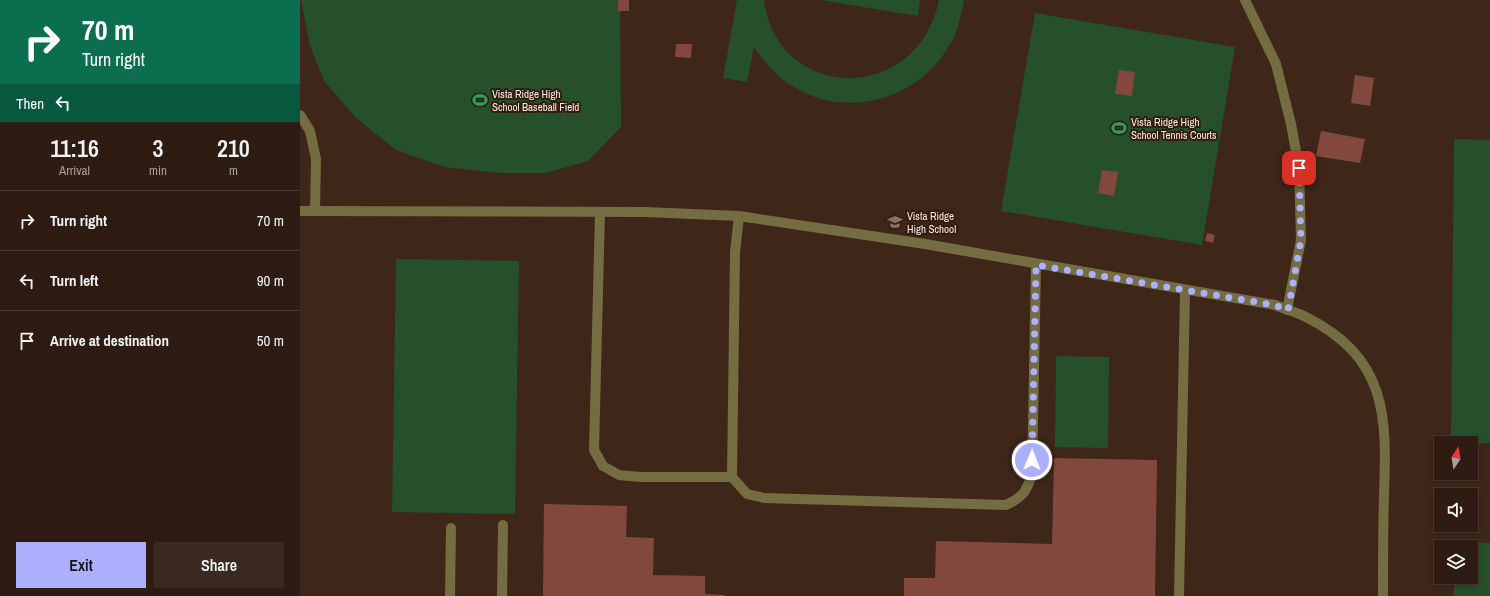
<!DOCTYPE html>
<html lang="en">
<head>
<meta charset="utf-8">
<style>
	:root { --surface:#2e1c13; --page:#3a2921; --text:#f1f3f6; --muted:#a7a1a0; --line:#493a33; --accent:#acaffb }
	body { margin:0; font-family:"Archivo Narrow",sans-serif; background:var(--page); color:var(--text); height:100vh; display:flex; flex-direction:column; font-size:15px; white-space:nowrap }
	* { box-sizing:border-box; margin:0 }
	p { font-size:13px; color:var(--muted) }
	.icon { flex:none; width:22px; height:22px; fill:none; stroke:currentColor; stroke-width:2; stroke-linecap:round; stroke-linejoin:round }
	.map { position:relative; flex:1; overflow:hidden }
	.side { display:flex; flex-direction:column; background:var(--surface); width:300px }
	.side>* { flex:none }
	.guide { background:#0b6e4f; color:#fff; overflow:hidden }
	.needle { width:26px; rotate:12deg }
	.tools { position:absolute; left:1134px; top:436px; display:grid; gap:8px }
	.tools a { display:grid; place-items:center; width:44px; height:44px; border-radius:0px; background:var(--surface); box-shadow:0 2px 6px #0003,0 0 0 1px var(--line); font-size:20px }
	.pin { position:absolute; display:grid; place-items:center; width:34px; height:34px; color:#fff; margin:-17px; border-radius:8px; box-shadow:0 2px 6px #0006 }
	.me { position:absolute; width:44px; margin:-22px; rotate:1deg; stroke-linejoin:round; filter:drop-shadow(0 0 3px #0008) }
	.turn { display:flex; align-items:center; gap:14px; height:84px; padding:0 16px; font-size:18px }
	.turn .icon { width:52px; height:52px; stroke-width:2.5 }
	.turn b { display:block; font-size:28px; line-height:34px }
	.then { display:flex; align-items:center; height:38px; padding:0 16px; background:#0003; gap:8px; font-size:15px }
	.eta { display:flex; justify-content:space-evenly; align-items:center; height:68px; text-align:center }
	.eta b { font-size:24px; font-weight:600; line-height:28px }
	.cta { display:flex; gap:8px; margin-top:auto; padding:8px 16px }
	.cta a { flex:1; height:46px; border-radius:0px; background:var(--accent); color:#111; font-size:16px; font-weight:600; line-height:46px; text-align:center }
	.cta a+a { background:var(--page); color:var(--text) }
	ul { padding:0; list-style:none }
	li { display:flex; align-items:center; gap:12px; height:60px; padding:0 16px; border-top:1px solid var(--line) }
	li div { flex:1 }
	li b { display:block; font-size:15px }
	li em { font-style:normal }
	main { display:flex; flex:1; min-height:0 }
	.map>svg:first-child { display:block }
	.green { fill:#255029 }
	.building { fill:#82483e }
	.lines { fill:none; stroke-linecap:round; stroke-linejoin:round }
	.service { stroke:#736d41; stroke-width:10 }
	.route { stroke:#acaffb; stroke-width:7; stroke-dasharray:0 12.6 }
	.labels { text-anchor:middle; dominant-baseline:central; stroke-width:4; stroke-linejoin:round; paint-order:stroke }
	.poi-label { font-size:11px; fill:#fbebe3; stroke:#331c10; text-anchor:start }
</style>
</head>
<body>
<main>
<section class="side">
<div class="guide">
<div class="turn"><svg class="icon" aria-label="right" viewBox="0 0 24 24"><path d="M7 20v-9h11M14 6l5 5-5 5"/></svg><div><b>70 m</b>Turn right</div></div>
<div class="then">Then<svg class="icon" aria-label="left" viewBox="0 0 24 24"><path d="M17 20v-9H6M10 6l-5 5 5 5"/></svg></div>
</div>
<div class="eta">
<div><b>11:16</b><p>Arrival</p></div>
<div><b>3</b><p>min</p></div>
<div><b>210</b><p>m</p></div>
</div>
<ul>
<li><svg class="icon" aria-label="right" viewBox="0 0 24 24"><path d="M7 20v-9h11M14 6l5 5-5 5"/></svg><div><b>Turn right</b></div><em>70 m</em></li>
<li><svg class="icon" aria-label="left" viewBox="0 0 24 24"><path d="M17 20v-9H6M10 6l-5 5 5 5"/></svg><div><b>Turn left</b></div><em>90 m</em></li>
<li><svg class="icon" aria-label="arrive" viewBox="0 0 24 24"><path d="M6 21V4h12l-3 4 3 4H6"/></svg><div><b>Arrive at destination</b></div><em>50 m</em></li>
</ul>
<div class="cta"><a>Exit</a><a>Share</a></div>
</section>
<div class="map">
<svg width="1190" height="596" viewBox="0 0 1190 596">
	<rect width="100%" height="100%" fill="#3e2619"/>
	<g class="green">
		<path d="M1 0H320L321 127 288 161 246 173H201L144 167 96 150 56 118 24 81 10 46Z"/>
		<path d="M437 0H464C476 101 617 107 639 0H664C661 16 658 32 649 46 618 100 546 120 492 86 476 76 465 63 454 47L447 82 423 78Z"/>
		<path d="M520 0H620L618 16Z"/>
		<path d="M735 13 935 47 902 245 701 211Z"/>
		<path d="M1154 139 1190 140V443H1151Z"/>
		<path d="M96 259 219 261 215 514 92 512Z"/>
		<path d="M756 356 809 357 808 448 755 447Z"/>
		<path d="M1154 542 1190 543V596H1154V577H1171V547H1154Z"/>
	</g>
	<g class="building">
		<rect x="318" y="0" width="11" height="11"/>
		<path d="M376 44H392L391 58 375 57Z"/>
		<path d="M819 70 835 72 832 96 815 94Z"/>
		<path d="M1055 75 1074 78 1070 106 1051 103Z"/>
		<path d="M1021 131 1065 139 1060 163 1016 156Z"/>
		<path d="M802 170 818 172 814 196 798 193Z"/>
		<path d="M907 233 915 235 913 243 905 241Z"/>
		<path d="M754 458 857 460 855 596H604V578H635L636 541 752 544Z"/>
		<path d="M244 504 327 506 326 537 354 538 353 575 405 576V594L425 595V596H243Z"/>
	</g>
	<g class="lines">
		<g class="service">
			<path d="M945 0 976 64 991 124 999 168 1001 240 987 310"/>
			<path d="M0 115 10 131 16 159 15 210"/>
			<path d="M0 211 345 212 439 216 625 244 975 305C985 309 996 312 1006 317 1087 358 1087 415 1084 495 1083 529 1083 562 1083 596"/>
			<path d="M300 212 294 450 303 466 319 475 340 477H432"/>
			<path d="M439 216 435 252 432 477 447 494 464 498 706 505C723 497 726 492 732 475L736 265"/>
			<path d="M150 596 151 528"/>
			<path d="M202 596 203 525"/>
			<path d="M879 596 885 290"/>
		</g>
	</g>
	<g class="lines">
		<path class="route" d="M732 460 736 265 974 305 988 310 1001 240 999 168"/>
	</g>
	<defs>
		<g id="stadium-bare" transform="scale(1.2)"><path d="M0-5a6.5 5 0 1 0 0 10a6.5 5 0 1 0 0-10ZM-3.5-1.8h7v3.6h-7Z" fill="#2e9e5b" stroke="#331c10" stroke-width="2.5" paint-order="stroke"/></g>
		<g id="school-bare" transform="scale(1.2)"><path d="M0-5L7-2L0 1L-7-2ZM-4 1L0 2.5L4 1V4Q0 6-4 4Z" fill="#8d6e63" stroke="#331c10" stroke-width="2.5" paint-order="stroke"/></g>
	</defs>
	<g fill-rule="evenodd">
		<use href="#stadium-bare" x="180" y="100"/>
		<use href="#stadium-bare" x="819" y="128"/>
		<use href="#school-bare" x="595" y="222"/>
	</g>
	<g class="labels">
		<g class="poi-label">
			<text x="192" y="94">Vista Ridge High<tspan x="192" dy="13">School Baseball Field</tspan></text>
			<text x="831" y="122">Vista Ridge High<tspan x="831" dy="13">School Tennis Courts</tspan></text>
			<text x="607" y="216">Vista Ridge<tspan x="607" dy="13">High School</tspan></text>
		</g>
	</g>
</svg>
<div class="tools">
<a><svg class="needle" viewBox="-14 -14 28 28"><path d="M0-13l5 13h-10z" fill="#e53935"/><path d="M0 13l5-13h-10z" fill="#a7a1a0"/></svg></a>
<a><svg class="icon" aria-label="sound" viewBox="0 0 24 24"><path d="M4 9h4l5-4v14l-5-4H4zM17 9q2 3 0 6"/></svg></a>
<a><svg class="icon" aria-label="layers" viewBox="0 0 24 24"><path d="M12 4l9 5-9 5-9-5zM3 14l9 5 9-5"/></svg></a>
</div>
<div class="pin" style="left:999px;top:168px;background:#d93025"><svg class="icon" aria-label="arrive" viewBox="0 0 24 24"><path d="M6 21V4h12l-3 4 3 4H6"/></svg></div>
<svg class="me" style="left:732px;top:460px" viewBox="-20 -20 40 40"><circle r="17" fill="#acaffb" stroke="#fff" stroke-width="3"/><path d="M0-11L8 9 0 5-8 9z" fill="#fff"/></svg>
</div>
</main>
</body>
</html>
